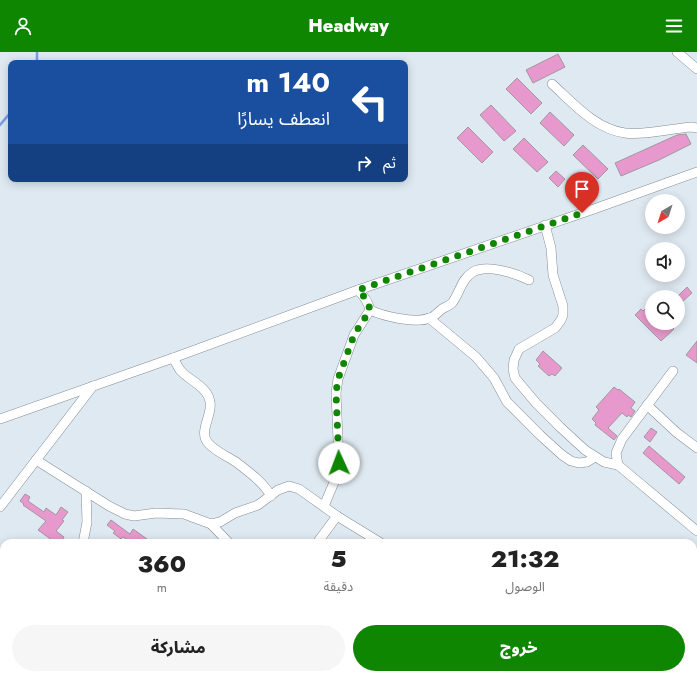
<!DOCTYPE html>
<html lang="ar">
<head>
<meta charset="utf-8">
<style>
	:root { --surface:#fff; --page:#f6f6f6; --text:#222; --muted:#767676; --accent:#0e8602 }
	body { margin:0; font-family:Jost,"Noto Sans Arabic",sans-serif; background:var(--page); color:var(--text); direction:rtl; height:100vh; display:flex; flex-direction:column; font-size:15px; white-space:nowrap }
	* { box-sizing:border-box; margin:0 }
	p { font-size:13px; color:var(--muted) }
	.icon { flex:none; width:22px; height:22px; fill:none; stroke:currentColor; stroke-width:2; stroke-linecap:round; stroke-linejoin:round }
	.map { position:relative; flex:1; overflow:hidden; direction:ltr }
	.details { position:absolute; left:0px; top:487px; width:697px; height:140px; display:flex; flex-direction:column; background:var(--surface); border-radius:12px 12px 0 0; box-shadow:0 2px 10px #0003; direction:rtl }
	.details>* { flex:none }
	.top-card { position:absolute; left:8px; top:8px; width:400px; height:122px; border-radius:8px; box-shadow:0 2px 10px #0003; direction:rtl; background:#1a4fa0; color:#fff; overflow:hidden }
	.needle { width:26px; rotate:219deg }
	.controls { position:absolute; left:645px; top:142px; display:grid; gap:8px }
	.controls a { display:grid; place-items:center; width:40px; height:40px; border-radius:50%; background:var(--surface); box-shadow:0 2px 10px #0003; font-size:20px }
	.pin { position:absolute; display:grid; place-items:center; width:34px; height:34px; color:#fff; margin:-41px -17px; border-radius:50% 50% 50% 0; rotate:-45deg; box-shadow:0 0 4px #0007 }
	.pin .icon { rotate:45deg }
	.me { position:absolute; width:44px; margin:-22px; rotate:358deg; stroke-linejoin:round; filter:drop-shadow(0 0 3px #0008) }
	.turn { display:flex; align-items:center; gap:14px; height:84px; padding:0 12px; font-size:18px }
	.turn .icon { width:52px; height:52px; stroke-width:2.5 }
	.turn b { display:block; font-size:28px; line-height:34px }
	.then { display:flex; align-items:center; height:38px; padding:0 12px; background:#0003; gap:8px; font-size:15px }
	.eta { display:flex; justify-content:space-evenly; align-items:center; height:68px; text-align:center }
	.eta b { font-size:24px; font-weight:800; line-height:28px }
	.primary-button { display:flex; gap:8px; margin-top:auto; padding:8px 12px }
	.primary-button a { flex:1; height:46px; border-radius:24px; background:var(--accent); color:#fff; font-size:16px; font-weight:800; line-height:46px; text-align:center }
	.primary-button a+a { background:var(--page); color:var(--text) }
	header { display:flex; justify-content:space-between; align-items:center; height:52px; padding:0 12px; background:var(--accent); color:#fff; font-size:18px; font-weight:800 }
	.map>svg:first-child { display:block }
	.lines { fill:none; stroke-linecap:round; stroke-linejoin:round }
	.stream { stroke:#779fe5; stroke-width:2.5 }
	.building { fill:#e799cd; stroke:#a2979e }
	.street-casing { stroke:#848d95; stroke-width:10 }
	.path { stroke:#82898e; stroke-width:1.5; stroke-dasharray:2 3; stroke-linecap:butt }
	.street { stroke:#fff; stroke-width:9 }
	.route { stroke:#0e8602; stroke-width:7; stroke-dasharray:0 12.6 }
</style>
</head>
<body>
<header><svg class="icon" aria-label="menu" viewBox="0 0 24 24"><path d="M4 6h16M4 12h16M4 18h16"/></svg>Headway<svg class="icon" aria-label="person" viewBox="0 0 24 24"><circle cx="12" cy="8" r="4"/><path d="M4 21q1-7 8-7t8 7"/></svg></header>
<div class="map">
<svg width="697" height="627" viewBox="0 0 697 627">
	<rect width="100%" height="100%" fill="#dfe9f1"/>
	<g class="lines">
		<g class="stream">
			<path d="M37 0V11"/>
			<path d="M0 73 11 60"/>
		</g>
	</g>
	<g class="building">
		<path d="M558 2 565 15 533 31 526 18Z"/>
		<path d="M517 26 542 51 531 62 506 37Z"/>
		<path d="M491 53 516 79 504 89 480 63Z"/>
		<path d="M550 60 574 83 564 94 540 71Z"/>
		<path d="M468 75 493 100 482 111 457 86Z"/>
		<path d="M686 82 691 92 659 108 621 124 615 111 677 83Z"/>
		<path d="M524 86 548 110 537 120 513 97Z"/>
		<path d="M583 93 608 117 598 127 573 103Z"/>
		<path d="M556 119 565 127 558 135 549 126Z"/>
		<path d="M687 235 692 241 682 250 677 245Z"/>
		<path d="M652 250V271H668L674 277 661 289 635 263 641 257 643 259Z"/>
		<path d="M697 289V311L686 303Z"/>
		<path d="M543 299 562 316 555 324 552 322 549 324 538 314 540 312 536 308Z"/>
		<path d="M614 335 618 338 619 337 635 350 631 356 635 359 631 365 628 363 627 365 622 361 608 376 617 384 614 388 595 373 596 371 592 367 599 358 596 355Z"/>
		<path d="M651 376 657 380 650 390 644 385Z"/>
		<path d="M649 394 685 425 679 432 643 401Z"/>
		<path d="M25 442 30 445 28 449 44 460 46 456 56 463 61 455 68 460 62 468 64 469 56 479 64 485 61 491H56L38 478 46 469 23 453 24 452 20 449Z"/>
		<path d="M111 468 130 482 133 477 147 487 144 491H132L123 485 121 487 113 481 115 479 107 473Z"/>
	</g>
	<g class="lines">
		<g class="street-casing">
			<g id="street">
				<path d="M677 0 697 17"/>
				<path d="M552 32C573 51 595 77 625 81 643 84 673 76 692 75L697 76"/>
				<path d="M545 173 551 196 553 223 563 254V263L561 268 555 276 519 297 514 308 513 317 515 326 536 351 560 375 585 398 604 410 618 413 697 479"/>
				<path d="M370 258C383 264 415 272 430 266 434 265 438 260 442 257 445 255 449 254 452 251 460 241 461 227 473 220 487 212 515 221 529 228"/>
				<path d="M429 266 476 305 494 326 507 350 540 383 562 403 571 409 579 411 587 410 595 405"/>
				<path d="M173 306C176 310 178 316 181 319 190 329 208 335 210 350 213 362 198 380 208 391 216 400 227 404 236 410 249 420 263 430 271 444"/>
				<path d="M647 353 676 380 697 396"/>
				<path d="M0 367 173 306 358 238 594 157 697 120"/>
				<path d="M36 408 109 454 125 462 134 464 156 461 184 462 211 472 220 470 235 461 258 453 278 438 289 434 299 437 337 464 381 491"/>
				<path d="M618 413 616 401 622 387 673 319"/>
				<path d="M324 454 335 428 339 411 336 341 338 327 354 283 370 258C368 249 364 244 358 238"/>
				<path d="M0 455 93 334"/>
				<path d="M211 472 229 491"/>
				<path d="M83 491 87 470 86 439"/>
				<path d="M317 491 337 464"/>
				<path d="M0 597 4 600"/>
				<path d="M0 622 4 616"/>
				<path d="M79 623 83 627"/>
				<path d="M353 623 357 627"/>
				<path d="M435 623 440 627"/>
				<path d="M486 623 490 627"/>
				<path d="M602 623 607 627"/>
				<path d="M212 627 214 623"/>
				<path d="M525 627 528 623"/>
			</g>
		</g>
		<path class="path" d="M244 627 246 623"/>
		<use href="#street" class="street"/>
	</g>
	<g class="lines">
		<path class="route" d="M339 411 336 341 338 327 354 283 370 258C368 249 364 244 358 238L582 161"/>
	</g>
</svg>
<div class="controls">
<a><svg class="needle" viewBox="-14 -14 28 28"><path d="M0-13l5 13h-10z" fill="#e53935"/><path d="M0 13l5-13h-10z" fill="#767676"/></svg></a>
<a><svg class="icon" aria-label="sound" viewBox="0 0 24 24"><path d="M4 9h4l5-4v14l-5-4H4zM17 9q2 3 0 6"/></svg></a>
<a><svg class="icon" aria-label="search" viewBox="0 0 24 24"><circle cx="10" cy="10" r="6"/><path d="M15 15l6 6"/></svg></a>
</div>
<div class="pin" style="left:582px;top:161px;background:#d93025"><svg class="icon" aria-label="arrive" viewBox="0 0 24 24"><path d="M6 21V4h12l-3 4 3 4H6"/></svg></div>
<svg class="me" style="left:339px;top:411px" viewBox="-20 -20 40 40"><circle r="19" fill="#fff"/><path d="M0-13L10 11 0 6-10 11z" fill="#0e8602"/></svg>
<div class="top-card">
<div class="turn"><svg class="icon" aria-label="left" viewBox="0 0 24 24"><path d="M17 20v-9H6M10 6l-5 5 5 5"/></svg><div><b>140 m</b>انعطف يسارًا</div></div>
<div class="then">ثم<svg class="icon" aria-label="right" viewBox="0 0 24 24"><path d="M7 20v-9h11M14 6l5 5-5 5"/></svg></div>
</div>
<section class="details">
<div class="eta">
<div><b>21:32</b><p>الوصول</p></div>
<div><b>5</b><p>دقيقة</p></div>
<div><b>360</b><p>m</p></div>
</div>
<div class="primary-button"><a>خروج</a><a>مشاركة</a></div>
</section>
</div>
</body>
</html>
